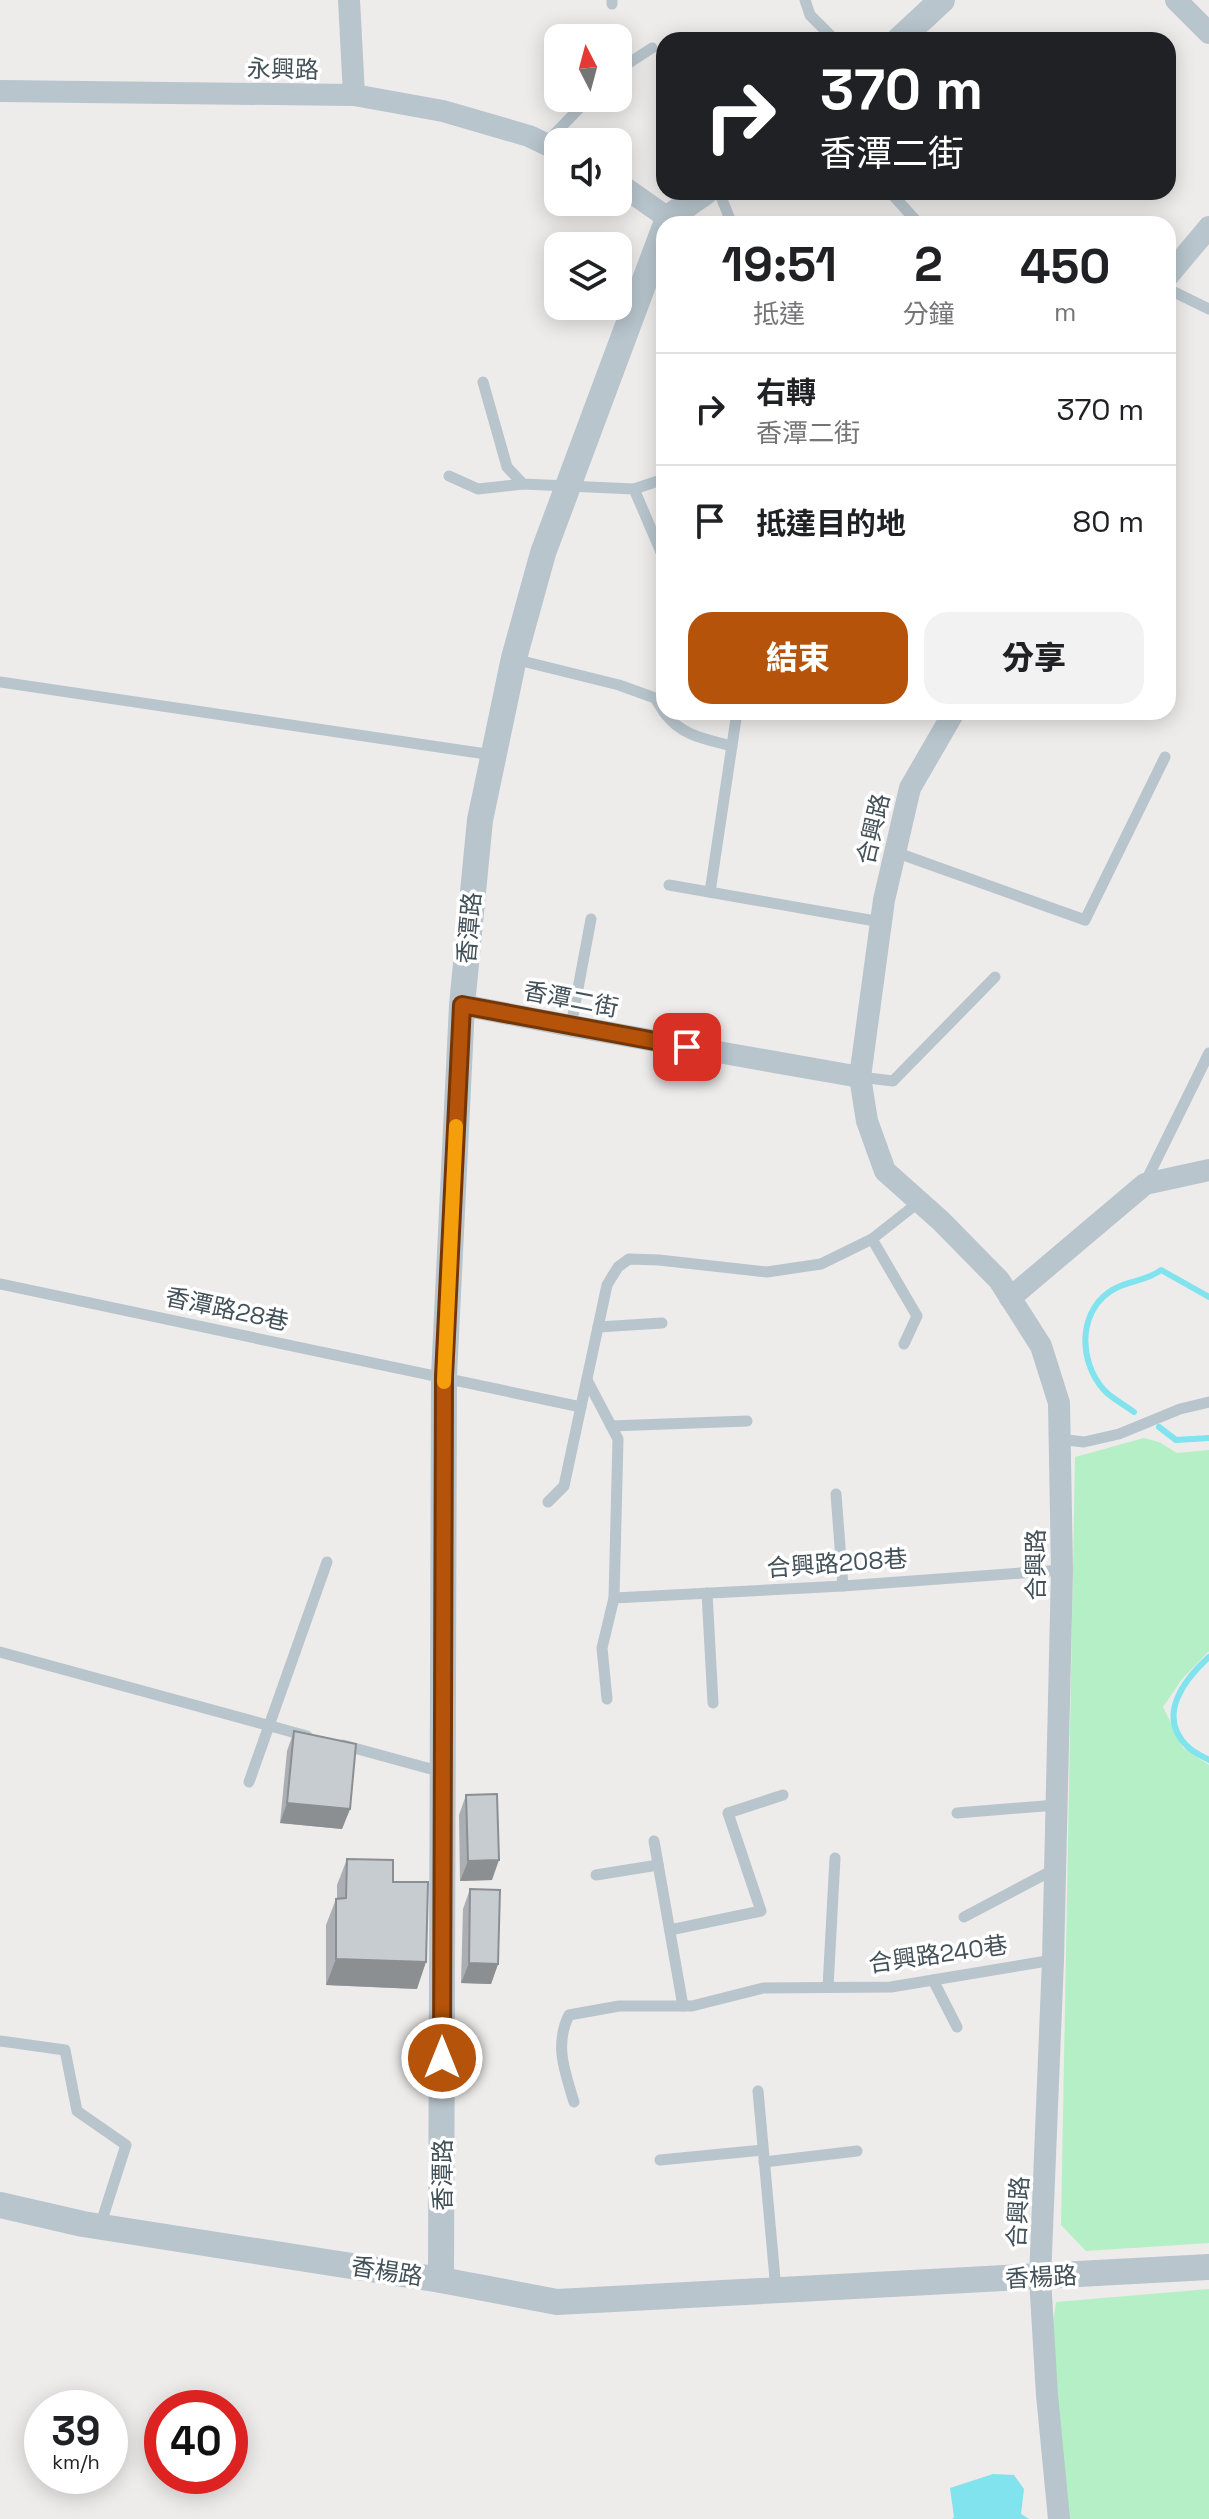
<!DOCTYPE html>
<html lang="zh-TW">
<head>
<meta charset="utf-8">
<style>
	:root { --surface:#fff; --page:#f2f2f2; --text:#202124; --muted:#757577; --line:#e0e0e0; --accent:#b45309 }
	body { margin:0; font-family:"Space Grotesk","Noto Sans TC",sans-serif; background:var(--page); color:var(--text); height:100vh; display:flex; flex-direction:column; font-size:30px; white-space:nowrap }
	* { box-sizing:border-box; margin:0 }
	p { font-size:26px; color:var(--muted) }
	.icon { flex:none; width:44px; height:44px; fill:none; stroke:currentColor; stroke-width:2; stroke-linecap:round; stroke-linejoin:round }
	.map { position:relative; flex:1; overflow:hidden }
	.drawer { position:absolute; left:656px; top:216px; width:520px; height:504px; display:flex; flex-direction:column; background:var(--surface); border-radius:24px; box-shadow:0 4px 20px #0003 }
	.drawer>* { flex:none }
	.guide { position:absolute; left:656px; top:32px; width:520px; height:168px; border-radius:24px; box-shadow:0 4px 20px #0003; background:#202124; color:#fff; overflow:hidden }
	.needle { width:52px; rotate:354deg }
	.tools { position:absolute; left:544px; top:24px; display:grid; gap:16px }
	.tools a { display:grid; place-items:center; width:88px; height:88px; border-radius:16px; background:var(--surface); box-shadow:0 4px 20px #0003; font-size:40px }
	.speed { position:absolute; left:24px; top:2390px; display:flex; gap:16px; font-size:40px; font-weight:700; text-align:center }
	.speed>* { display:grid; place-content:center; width:104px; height:104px; border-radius:50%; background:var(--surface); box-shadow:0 4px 20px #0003; line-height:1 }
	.speed small { font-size:20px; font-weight:400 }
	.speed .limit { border:12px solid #d22; background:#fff; color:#111 }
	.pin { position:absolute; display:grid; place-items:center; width:68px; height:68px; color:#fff; margin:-34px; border-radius:16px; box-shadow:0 4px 12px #0006 }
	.me { position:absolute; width:88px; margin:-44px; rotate:0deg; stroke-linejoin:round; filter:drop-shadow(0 0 6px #0008) }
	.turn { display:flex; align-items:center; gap:28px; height:168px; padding:0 32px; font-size:36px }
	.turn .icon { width:104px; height:104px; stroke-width:2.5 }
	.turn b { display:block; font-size:56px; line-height:68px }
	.eta { display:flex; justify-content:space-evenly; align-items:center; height:136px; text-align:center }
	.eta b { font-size:48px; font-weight:800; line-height:56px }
	.cta { display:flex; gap:16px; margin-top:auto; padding:16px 32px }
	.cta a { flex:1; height:92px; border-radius:24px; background:var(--accent); color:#fff; font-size:32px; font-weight:800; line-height:92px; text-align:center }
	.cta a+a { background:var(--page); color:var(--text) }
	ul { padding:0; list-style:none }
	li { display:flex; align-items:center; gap:24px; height:112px; padding:0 32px; border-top:2px solid var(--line) }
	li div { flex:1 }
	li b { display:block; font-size:30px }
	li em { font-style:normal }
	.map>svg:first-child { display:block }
	.green { fill:#b5efc6 }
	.water { fill:#80e3ee }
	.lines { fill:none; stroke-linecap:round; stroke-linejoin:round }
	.stream { stroke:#80e3ee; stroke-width:6 }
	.service { stroke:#b8c5cc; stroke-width:11 }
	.minor { stroke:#b8c5cc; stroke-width:22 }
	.tertiary { stroke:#b8c5cc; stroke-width:26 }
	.wall { fill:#abafb3 }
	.shaded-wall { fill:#8b8f92 }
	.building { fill:#c7ccd0; stroke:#8b8f92; stroke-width:2 }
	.route-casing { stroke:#753606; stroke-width:20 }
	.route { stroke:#b45309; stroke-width:14 }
	.slow { stroke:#f59e0b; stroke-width:14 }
	.labels { text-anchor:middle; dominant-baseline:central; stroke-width:7; stroke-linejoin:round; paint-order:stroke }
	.street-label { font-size:24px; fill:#435159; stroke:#fff }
</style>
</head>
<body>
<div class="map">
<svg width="1209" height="2519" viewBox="0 0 1209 2519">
	<rect width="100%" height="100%" fill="#eeebeb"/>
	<g class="green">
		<path d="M1144 1438 1159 1442 1177 1453 1209 1450V1651L1182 1679 1163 1707 1183 1748 1209 1765V2243L1086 2251 1061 2225 1075 1457Z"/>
		<path d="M1209 2289V2519H1065L1051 2336 1056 2302Z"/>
	</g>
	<path class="water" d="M993 2474 1014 2475 1024 2489 1021 2514 1029 2519H952L954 2517 950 2488Z"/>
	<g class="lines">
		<g class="stream">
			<path d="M1134 1412C1125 1405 1111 1398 1104 1390 1077 1360 1078 1307 1116 1288 1131 1280 1147 1281 1161 1270L1209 1297"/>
			<path d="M1159 1427 1176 1440 1209 1438"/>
			<path d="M1209 1657C1185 1679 1156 1715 1187 1746 1192 1752 1202 1756 1209 1760"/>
		</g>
		<g class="service">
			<path d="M612 0V4"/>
			<path d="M805 0 810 15 835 40"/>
			<path d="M618 70 652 48"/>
			<path d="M545 144 589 98"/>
			<path d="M719 192 732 224"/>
			<path d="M890 192 919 224"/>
			<path d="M1168 289 1209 309"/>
			<path d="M483 382 507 467 523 484 634 489 664 559"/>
			<path d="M449 476 478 489 523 484"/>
			<path d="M634 489 664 479"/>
			<path d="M514 659 619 685 655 698 664 712"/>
			<path d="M0 682 493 755"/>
			<path d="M664 712C681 736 705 739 732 746"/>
			<path d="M895 852 1085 920 1165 757"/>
			<path d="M669 885 881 922"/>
			<path d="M710 892 737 712"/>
			<path d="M571 1026 591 919"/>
			<path d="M860 1077 893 1081 995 977"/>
			<path d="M1145 1183 1209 1053"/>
			<path d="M872 1239 917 1316 904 1344"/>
			<path d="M0 1284 581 1407"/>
			<path d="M598 1327 662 1323"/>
			<path d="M587 1380 618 1439 614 1598 843 1586 1062 1570"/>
			<path d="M611 1426 747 1421"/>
			<path d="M1059 1439 1084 1442 1119 1434 1180 1409 1209 1402"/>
			<path d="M836 1494 843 1586"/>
			<path d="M548 1502 564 1486 607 1285 618 1267 629 1259 659 1260 767 1272 821 1264 872 1239 919 1202"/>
			<path d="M707 1593 713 1703"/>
			<path d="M0 1652 307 1736"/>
			<path d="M607 1699 602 1648 614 1598"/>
			<path d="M343 1745 442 1772"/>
			<path d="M249 1782 327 1562"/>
			<path d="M957 1813 1056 1805"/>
			<path d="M654 1841 683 2006"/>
			<path d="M596 1875 658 1865"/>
			<path d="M964 1917 1055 1869"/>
			<path d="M670 1930 761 1911 728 1813 783 1795"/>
			<path d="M933 1980 957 2027"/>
			<path d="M828 1987 835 1858"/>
			<path d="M0 2041 65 2050 77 2111 126 2145 100 2226"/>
			<path d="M758 2091 776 2290"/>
			<path d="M574 2102C565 2072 554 2045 569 2015L619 2006H692L763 1988 891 1987 1053 1960"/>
			<path d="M660 2160 763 2150"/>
			<path d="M764 2162 857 2151"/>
		</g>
		<g class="minor">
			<path d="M349 0 354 95"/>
			<path d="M1176 0 1209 33"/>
			<path d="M0 91 354 95 443 111 529 136 558 150"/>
			<path d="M618 183 668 218"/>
			<path d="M1168 276 1209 227"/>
			<path d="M954 712 910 788 884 900 860 1077 867 1121 885 1171 941 1221 999 1280 1041 1346 1059 1403 1062 1570 1053 1960 1040 2278 1047 2395 1059 2519"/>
			<path d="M462 1005 571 1026 860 1077"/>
			<path d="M1010 1298 1145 1184 1209 1170"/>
		</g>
		<g class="tertiary">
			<path d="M899 40 942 0"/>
			<path d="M666 224 668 218 705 192"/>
			<path d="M0 2205 83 2224 441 2280 557 2302 1209 2267"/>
			<path d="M441 2280 444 1376 462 1005 480 820 514 658 543 553 664 229"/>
		</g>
	</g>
	<g class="wall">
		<path d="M294 1731 350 1809 342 1829 280 1823 287 1751Z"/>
		<path d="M466 1795 492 1880 460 1881 459 1815Z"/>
		<path d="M347 1859 393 1882 417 1989 326 1985V1925L336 1899H337V1885Z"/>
		<path d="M470 1889 498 1964 491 1984 461 1983 463 1909Z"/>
	</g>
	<g class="shaded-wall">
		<path d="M287 1803 350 1809 342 1829 280 1823Z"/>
		<path d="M499 1860 492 1880 460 1881 468 1861Z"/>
		<path d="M336 1959 426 1962 417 1989 326 1985Z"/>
		<path d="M469 1963 498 1964 491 1984 461 1983Z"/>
	</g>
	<g class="building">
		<path d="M294 1731 356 1744 350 1809 287 1803Z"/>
		<path d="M497 1794 499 1860 468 1861 466 1795Z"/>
		<path d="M347 1859 393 1860V1882H428L426 1962 336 1959V1899L346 1898Z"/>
		<path d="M470 1889 500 1890 498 1964 469 1963Z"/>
	</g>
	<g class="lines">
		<g class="route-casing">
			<path id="route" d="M442 2058 444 1376 462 1005 687 1047"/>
		</g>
		<use href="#route" class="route"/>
		<path class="slow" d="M444 1382 456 1126"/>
	</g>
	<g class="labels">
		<g class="street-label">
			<text transform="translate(283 69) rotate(1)">永興路</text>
			<text transform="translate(873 829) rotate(-77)">合興路</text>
			<text transform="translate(469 928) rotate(-85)">香潭路</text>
			<text transform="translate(571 999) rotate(11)">香潭二街</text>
			<text transform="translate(227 1309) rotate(12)">香潭路28巷</text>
			<text transform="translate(837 1563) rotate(-4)">合興路208巷</text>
			<text transform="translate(1035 1565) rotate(-90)">合興路</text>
			<text transform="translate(938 1954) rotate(-8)">合興路240巷</text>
			<text transform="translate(442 2175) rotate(-90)">香潭路</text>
			<text transform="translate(1018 2212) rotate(-87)">合興路</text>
			<text transform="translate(387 2271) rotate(9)">香楊路</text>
			<text transform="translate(1041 2277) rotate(-3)">香楊路</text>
		</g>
	</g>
</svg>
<div class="tools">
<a><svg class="needle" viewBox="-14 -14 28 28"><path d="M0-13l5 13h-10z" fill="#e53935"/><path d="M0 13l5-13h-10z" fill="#757577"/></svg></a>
<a><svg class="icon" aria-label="sound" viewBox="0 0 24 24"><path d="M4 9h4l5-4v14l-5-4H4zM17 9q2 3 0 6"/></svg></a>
<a><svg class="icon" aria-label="layers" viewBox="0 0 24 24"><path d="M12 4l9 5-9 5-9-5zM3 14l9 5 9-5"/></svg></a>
</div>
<div class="speed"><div>39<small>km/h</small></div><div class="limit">40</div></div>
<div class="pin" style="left:687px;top:1047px;background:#d93025"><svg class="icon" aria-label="arrive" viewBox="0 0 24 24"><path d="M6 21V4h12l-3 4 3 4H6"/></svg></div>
<svg class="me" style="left:442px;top:2058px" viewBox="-20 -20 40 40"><circle r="17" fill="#b45309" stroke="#fff" stroke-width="3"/><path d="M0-11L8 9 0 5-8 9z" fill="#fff"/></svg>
<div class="guide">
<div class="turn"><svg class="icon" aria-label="right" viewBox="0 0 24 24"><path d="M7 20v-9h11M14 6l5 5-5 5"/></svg><div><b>370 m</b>香潭二街</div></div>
</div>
<section class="drawer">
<div class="eta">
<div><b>19:51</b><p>抵達</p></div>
<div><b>2</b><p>分鐘</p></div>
<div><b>450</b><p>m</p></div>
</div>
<ul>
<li><svg class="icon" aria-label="right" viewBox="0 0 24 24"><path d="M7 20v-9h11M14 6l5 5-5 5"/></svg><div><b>右轉</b><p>香潭二街</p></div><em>370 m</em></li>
<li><svg class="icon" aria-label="arrive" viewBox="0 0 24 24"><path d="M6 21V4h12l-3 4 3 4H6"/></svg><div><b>抵達目的地</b></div><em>80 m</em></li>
</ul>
<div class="cta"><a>結束</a><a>分享</a></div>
</section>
</div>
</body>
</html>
